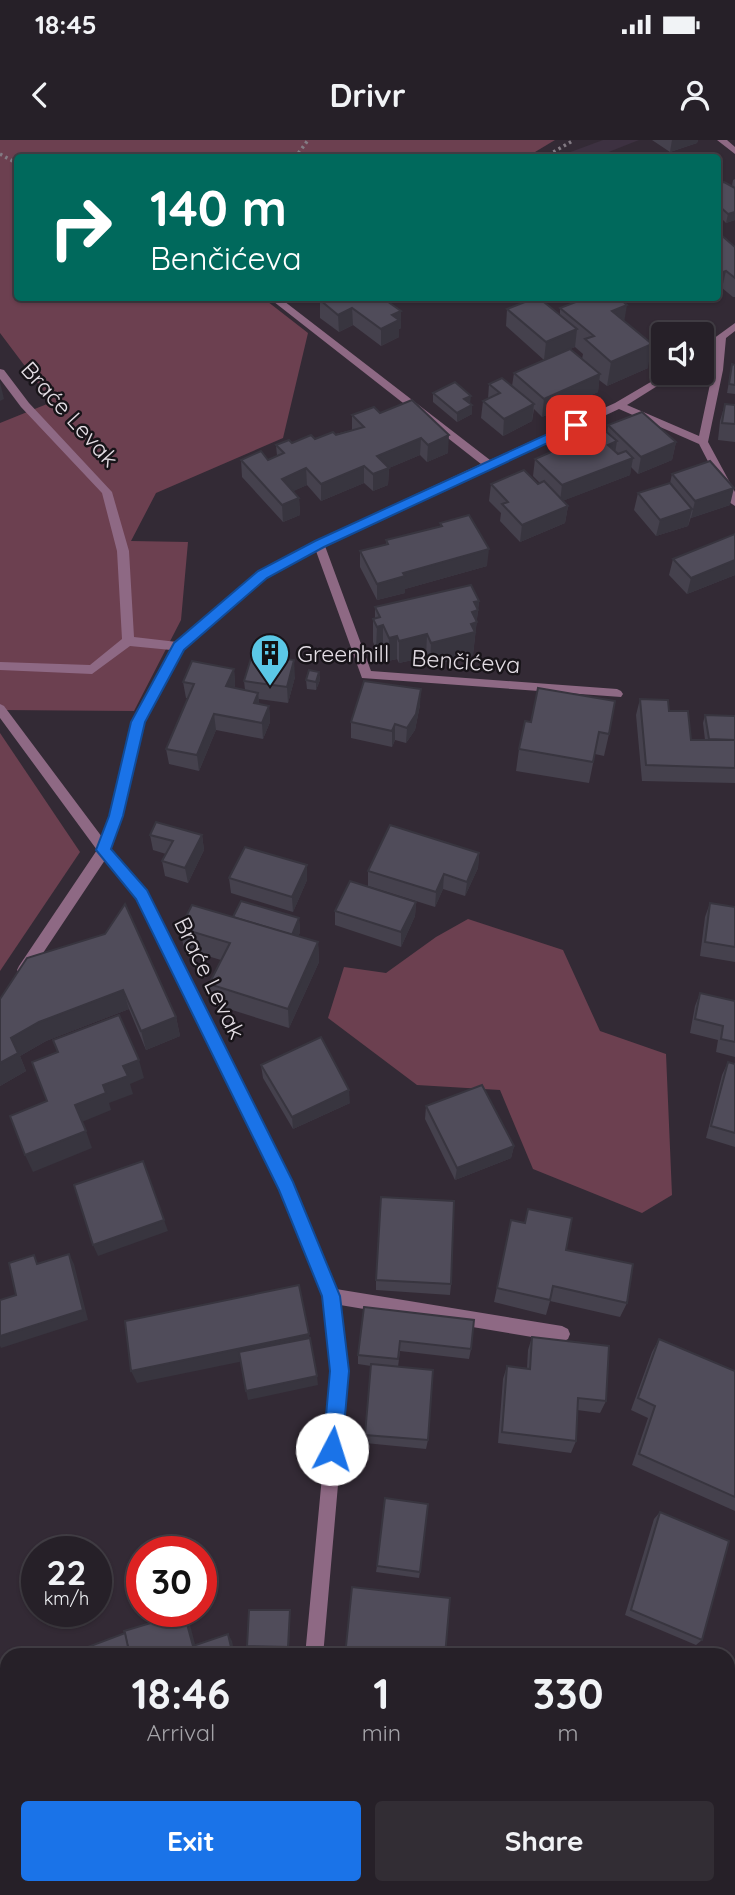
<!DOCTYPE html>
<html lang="en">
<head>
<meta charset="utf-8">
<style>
	:root { --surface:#262028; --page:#322d34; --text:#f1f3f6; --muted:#a4a3a8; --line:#423e45; --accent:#1a73e8 }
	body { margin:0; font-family:Quicksand,sans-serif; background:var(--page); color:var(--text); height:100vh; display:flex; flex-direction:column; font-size:26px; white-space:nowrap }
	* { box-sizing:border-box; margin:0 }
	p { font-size:23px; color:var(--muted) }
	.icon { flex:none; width:38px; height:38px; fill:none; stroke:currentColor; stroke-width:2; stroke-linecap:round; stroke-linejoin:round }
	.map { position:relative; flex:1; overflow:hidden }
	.details { position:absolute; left:0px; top:1508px; width:735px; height:247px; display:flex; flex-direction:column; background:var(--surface); border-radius:21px 21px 0 0; box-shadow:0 2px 5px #0004,0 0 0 2px var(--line) }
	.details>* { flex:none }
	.top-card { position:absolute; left:14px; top:14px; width:707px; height:147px; border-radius:7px; box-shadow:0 2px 5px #0004,0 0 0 2px var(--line); background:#00695c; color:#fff; overflow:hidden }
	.tools { position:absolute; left:651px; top:182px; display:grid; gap:14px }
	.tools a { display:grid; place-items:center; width:63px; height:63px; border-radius:7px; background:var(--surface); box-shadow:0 2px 5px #0004,0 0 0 2px var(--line); font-size:35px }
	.speed { position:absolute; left:21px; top:1396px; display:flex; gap:14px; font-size:35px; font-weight:700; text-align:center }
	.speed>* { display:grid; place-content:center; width:91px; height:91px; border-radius:50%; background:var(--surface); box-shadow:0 2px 5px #0004,0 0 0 2px var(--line); line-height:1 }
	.speed small { font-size:18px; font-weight:400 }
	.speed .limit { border:10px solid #d22; background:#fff; color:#111 }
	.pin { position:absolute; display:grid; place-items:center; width:60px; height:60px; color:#fff; margin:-30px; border-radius:14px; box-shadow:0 4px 10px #0006 }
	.me { position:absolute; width:77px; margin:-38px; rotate:5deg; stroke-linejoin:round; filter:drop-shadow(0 0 5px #0008) }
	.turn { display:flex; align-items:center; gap:24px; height:147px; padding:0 21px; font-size:32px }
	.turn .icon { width:91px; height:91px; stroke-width:2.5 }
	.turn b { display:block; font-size:49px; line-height:60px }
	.eta { display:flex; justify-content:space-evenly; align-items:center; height:119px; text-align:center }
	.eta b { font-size:42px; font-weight:800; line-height:49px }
	.primary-button { display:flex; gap:14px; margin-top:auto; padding:14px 21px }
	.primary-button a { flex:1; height:80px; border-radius:7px; background:var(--accent); color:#fff; font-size:28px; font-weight:800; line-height:80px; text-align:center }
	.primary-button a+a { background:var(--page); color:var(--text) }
	.status { display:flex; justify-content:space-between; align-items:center; height:49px; padding:0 35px; background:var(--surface); direction:ltr }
	.status svg { height:19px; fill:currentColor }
	header { display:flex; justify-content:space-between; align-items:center; height:91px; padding:0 21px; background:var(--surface); font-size:32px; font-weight:800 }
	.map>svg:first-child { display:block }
	.built { fill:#3d3141 }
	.green { fill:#6c4050 }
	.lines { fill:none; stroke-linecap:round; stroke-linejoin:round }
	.path { stroke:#837b84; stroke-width:3.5; stroke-dasharray:2.5 3.5; stroke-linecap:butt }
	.minor { fill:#8e6984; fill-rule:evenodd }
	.wall { fill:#45414d; fill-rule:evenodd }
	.shaded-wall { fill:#38353f }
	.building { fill:#504c5a; stroke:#38353f; stroke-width:2 }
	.route { fill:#1a73e8; stroke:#114b97; stroke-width:2 }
	.labels { text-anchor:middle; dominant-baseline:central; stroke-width:5; stroke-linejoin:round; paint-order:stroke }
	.street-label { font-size:23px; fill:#e4dee5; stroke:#181419 }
	.poi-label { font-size:23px; fill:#e4dee5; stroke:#181419; text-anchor:start }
</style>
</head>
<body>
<div class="status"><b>18:45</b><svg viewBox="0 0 49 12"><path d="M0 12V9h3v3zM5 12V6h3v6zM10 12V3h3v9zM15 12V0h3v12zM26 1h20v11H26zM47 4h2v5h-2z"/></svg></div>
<header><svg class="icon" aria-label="back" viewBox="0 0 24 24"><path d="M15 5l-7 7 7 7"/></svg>Drivr<svg class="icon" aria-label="person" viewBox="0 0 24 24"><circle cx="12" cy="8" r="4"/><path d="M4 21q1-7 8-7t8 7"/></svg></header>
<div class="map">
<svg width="735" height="1755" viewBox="0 0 735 1755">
	<rect width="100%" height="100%" fill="#332a35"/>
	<path class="built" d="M603 0H639L596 17H557Z"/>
	<g class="green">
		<path d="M0 0H555L525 18H18V158H263L308 193 283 298 156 353 131 401 188 402 181 480 134 571 0 570V283L52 262 0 193Z"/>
		<path d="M0 593 80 712 0 831Z"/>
		<path d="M468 779 563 810 600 891 666 914 672 1055 642 1073 533 1029 500 950 417 945 328 878 344 827 386 833 436 797Z"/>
	</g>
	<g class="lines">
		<g class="path">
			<path d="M0 14 18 24"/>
			<path d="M295 18 308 0"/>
			<path d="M543 18 574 0"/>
		</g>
		<g class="minor">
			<path d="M717 0H727L735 7V14Z"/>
			<path d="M269 158H280L490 320 615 263 666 233H678L627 265 699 296 713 230 715 207 702 215V207L735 183V191L726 198 723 230 708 302 735 352V366L729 362 699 304 619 269 325 406 371 531 617 549 621 551 623 554 621 557 362 538 316 411 267 438 183 510 144 582 122 676 111 709 147 750 292 1042 336 1149 562 1186 568 1189 570 1194 568 1199 562 1202 340 1165 348 1231 323 1516H305L332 1231 323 1156 280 1049 137 758 105 720 29 834H19L17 830 19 826 97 710 0 578V564L4 566 102 697 110 676 132 582 171 510 130 506 92 534 0 530V522L90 525 122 499 117 411 102 353 21 267 0 239V229L4 230 29 263 112 352 129 411 134 497 177 502 259 432 315 401 481 324Z"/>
			<path d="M735 1625V1654L728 1657V1628Z"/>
			<path d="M7 1728V1747L0 1750V1730Z"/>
			<rect x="311" y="1748" width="20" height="7"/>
			<path d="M669 1748H688L686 1755H666Z"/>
		</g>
	</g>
	<g class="wall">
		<path d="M652 0H698L697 3 670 12Z"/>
		<path d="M735 39V80L726 83 718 75V44L732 46 733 40Z"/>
		<path d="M735 107V157H733L722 148 718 150Z"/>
		<path d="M354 158H376L401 171V188L399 189V197L381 206 353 185 339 192 320 178V160Z"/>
		<path d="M560 168 625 181 648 228 607 246 599 240 598 252 542 277 534 269 532 281 503 296 481 278 483 261 488 259 489 244 512 246 514 233 544 220 506 186 507 169 560 175ZM575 207 583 214 582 219 570 209Z"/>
		<path d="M732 224 735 225V254L727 253Z"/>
		<path d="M433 253 470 264 472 274 457 282 433 262Z"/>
		<path d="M725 264 735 265V302L718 300 720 281Z"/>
		<path d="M380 273 448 313 427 322 420 315 389 328 388 345 373 351 364 343 321 361 307 345 293 351 299 358 300 375 283 382 242 337 241 320H268L277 316 276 305 315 299 352 290V275Z"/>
		<path d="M608 285 676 302 672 320 638 334 631 327 630 335 562 361 568 366 565 383 520 402 500 381 501 373 489 361 491 344 540 343 533 336 535 319 578 305 579 299 607 293Z"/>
		<path d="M672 334 730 365 691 378V377L688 386 656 396 634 370 638 353 670 343Z"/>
		<path d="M440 383 487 426 405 449V453L377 460 360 427V411L386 404V400L440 386Z"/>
		<path d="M735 394V435L687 454 669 435 673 419Z"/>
		<path d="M479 461 473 515 430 526 426 517 399 523 397 519 388 521 383 508 376 510 373 502V479H375V467Z"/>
		<path d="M234 529 235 545 234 548 245 550 244 541 295 537 288 563 259 559V564L269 566 270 582 263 599 216 590 199 631 169 624 166 609 188 558H186L183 542Z"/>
		<path d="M319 532 320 540 316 550 307 549 306 540Z"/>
		<path d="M640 559 669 571 691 600H705L703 583 705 575 735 576V643L642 641 636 575Z"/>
		<path d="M420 565 415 590 406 603 395 600 392 607 351 598V582Z"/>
		<path d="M525 581 609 594 604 616 595 614 589 643 516 631 519 609Z"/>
		<path d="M150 695H202L204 710 188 743 165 736 162 721 166 714 153 710Z"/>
		<path d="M479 713 478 728 465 756 443 749 435 767 368 746V731Z"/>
		<path d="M307 725V740L293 772 231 753 229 738Z"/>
		<path d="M416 762 415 776 401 807 335 785V771Z"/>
		<path d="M710 763 735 767V822L700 816 705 777Z"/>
		<path d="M233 777 299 778 300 792 298 797 318 802 319 822 289 888 213 864 209 844 221 820 184 809 180 788Z"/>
		<path d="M105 794 176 877 180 896 146 910 129 869 46 901 20 916 26 931 0 946V859Z"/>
		<path d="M700 853 735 861V917L716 912 718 900 690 893 695 866Z"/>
		<path d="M728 922 735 924V1007L706 998 722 935Z"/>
		<path d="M261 925 350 963 293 989 263 938Z"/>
		<path d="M426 966 514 1006 511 1018 455 1040 425 979Z"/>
		<path d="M511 1080 566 1110 627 1163 620 1177 550 1161 546 1175 494 1162Z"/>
		<path d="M376 1140 451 1144 450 1155 376 1150Z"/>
		<path d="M364 1167 471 1209 469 1219 400 1211 398 1227 428 1300 426 1309 365 1303 371 1226 358 1224V1215Z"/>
		<path d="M532 1197 606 1261 600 1273 577 1270 576 1301 571 1313 498 1303 503 1239 507 1226 527 1228 528 1210Z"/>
		<path d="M659 1199 735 1231V1371L632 1325 648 1278 631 1270 652 1212Z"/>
		<path d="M660 1372 702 1500 696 1505 625 1475 654 1379Z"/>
		<path d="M377 1426 420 1432 419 1438 376 1432Z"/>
		<path d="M290 1470 289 1509H249L247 1506Z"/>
	</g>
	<g class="shaded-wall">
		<path d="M672 0H698L697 3 670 12Z"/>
		<path d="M735 72V80L726 83 728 74Z"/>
		<path d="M726 131 722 148 718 150V134Z"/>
		<path d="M627 165 623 189 612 171Z"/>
		<path d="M352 168 353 185 339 192 338 175Z"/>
		<path d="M401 171V188L399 189V197L381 206V189L392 175Z"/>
		<path d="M577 189 575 207 544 220 546 202Z"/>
		<path d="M652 204 648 228 607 246 611 222Z"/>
		<path d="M600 234 598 252 542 277 544 259Z"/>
		<path d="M0 242 4 259 0 261Z"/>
		<path d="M471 256 470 264 464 259Z"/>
		<path d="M534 264 532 281 503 296 504 279Z"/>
		<path d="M472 265V274L457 282V273Z"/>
		<path d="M449 295 448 313 427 322 428 305Z"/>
		<path d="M421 298 420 315 389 328 388 345 373 351V334L377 316Z"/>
		<path d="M617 301 614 319 608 305Z"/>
		<path d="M676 302 672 320 638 334 641 317Z"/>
		<path d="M633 318 630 335 560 362 562 345Z"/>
		<path d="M364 326V343L321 361V344Z"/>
		<path d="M306 328 307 345 283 356 282 339Z"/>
		<path d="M734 348 730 365 691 378 695 361Z"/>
		<path d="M299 358 300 375 283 382 282 365Z"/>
		<path d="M568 366 565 383 520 402 522 385Z"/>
		<path d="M692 369 688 386 656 396 660 380Z"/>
		<path d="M489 409 487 426 405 449V453L377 460V444L403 433Z"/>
		<path d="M735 420V435L687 454 691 438Z"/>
		<path d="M479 461 473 515 430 526 431 503 472 472 474 462Z"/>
		<path d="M383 485V508L376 510 377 487Z"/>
		<path d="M427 494 426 517 399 523V501Z"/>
		<path d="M397 496V519L388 521 389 498Z"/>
		<path d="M294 520 295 537 288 563 287 547Z"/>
		<path d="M234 529 235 545 228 562 226 546Z"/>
		<path d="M319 532 320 540 316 550V542Z"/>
		<path d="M421 549 420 565 415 590 406 603 407 588Z"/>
		<path d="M258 553 260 569 254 563Z"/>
		<path d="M269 566 270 582 263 599 262 583Z"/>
		<path d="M214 574 216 590 199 631 197 615Z"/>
		<path d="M395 584V600L392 607V591Z"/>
		<path d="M202 695 204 710 188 743 185 728Z"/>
		<path d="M479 713 478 728 465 756 467 742Z"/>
		<path d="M307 725V740L293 772 292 757Z"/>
		<path d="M444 734 443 749 435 767 436 752Z"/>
		<path d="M416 762 415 776 401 807V792Z"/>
		<path d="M299 778 300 792 291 814 289 799Z"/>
		<path d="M318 802 319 822 289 888 288 869Z"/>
		<path d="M123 850 129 869 46 901 20 916 26 931 0 946V923L11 898 39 882Z"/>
		<path d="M176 877 180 896 146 910 141 891Z"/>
		<path d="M139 920 144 938 130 944 133 954 109 963 111 970 82 982 75 965 103 945 123 926Z"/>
		<path d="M349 950 350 963 293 989 292 977Z"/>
		<path d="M86 991 92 1008 33 1032 25 1015Z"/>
		<path d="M514 1006 511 1018 455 1040 457 1028Z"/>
		<path d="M164 1080 168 1091 98 1116 93 1105Z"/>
		<path d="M69 1114 74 1124 88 1180 1 1208 0 1206V1196Z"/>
		<path d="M309 1194 311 1207 137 1243 131 1231Z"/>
		<path d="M317 1236 318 1245 248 1260 246 1251Z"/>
		<path d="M184 1473 189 1481 197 1512 193 1506Z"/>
		<path d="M228 1494 232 1501 235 1516H233Z"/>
		<path d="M7 1632V1639L0 1641V1635Z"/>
		<path d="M168 1748H172L174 1755H170Z"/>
		<path d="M37 1752H44L45 1755H38Z"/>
	</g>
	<g class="building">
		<path d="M724 42 735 48V72L728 74 718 65V44Z"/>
		<path d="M720 94 735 107V138L726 131 718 134V95Z"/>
		<path d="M326 158H353L356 160 360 158H376L381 161 384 159 401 171 392 175 399 180 381 189 352 168 338 175 320 160Z"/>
		<path d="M535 158H539L577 189 546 202 507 169Z"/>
		<path d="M586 158H619L627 165 612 171 652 204 611 222 585 199 594 196 560 168Z"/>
		<path d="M570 209 600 234 544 259 514 233Z"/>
		<path d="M732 224 735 225V245L729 244Z"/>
		<path d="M502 238 534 264 504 279 483 261 500 253 489 244Z"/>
		<path d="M455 242 471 256 464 259 472 265 457 273 433 253Z"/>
		<path d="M412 260 449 295 428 305 421 298 377 316 389 328 373 334 364 326 321 344 306 328 282 339 299 358 282 365 241 320 261 311 268 320 284 313 276 305 289 300 292 303 311 295 315 299 333 292 336 295 364 287 352 275 374 267 380 273Z"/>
		<path d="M725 264 735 265V284L722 283Z"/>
		<path d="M642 272 676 302 641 317 608 285Z"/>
		<path d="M603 289 617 301 608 305 618 314 626 311 633 318 562 345 535 319 567 305 571 308 584 303 579 299Z"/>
		<path d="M710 321 734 348 695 361 672 334Z"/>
		<path d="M524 330 538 344 544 341 568 366 522 385 502 364 508 362 491 344Z"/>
		<path d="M670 343 692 369 660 380 638 353Z"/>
		<path d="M469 375 489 409 403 433 405 436 377 444 360 411 388 404 386 400 442 386 440 383Z"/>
		<path d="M735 394V420L691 438 673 419Z"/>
		<path d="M471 445 479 461 474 462 478 470 472 472 477 482 471 484 475 492 431 503 427 494 399 501 397 496 389 498 383 485 377 487 373 479 380 477 375 467Z"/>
		<path d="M252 515 294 520 287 547 244 541Z"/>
		<path d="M192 521 234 529 226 546 258 553 254 563 269 566 262 583 214 574 197 615 166 609 194 544 183 542Z"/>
		<path d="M309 530 319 532 316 542 306 540Z"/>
		<path d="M364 541 421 549 416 574 407 588 395 584 392 591 351 582Z"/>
		<path d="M538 548 615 561 609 594 599 592 593 622 519 609 525 581 531 582Z"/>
		<path d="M640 559 668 560 669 571H688L691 600H735V628L646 625Z"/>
		<path d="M705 575 735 576V600L709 599Z"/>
		<path d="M156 682 202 695 185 728 162 721 173 701 150 695Z"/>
		<path d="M390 685 479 713 467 742 444 734 436 752 368 731Z"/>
		<path d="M245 707 307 725 292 757 229 738Z"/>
		<path d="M350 741 416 762 401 792 335 771Z"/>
		<path d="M241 761 299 778 292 795 233 777Z"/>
		<path d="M710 763 735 767V807L705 802Z"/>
		<path d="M125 764 176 877 141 891 123 850 39 882 11 898 18 913 0 923V859L27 818 105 794Z"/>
		<path d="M192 765 318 802 288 869 209 844 230 803 180 788Z"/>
		<path d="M700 853 735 861V902L721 899 723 886 695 879Z"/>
		<path d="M119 875 139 920 123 926 128 936 103 945 106 953 75 965 86 991 25 1015 10 976 47 961 32 922 58 912 53 900Z"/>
		<path d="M321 897 349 950 292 977 261 925Z"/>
		<path d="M728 922 735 924V993L711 986Z"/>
		<path d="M482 945 514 1006 457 1028 426 966Z"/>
		<path d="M143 1021 164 1080 93 1105 74 1045Z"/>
		<path d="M381 1057 454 1061 451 1144 376 1140Z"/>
		<path d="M528 1069 572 1078 566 1110 633 1124 627 1163 553 1146 550 1160 497 1148 511 1080 525 1083Z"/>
		<path d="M69 1114 83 1170 0 1196V1160L16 1155 9 1123 34 1115 37 1124Z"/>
		<path d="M299 1145 309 1194 131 1231 125 1181Z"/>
		<path d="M364 1167 474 1180 471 1209 400 1201 398 1219 358 1215Z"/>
		<path d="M532 1197 609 1206 606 1261 578 1258 576 1301 502 1292 507 1226 530 1229Z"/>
		<path d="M310 1198 317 1236 246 1251 239 1212Z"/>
		<path d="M659 1199 735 1231V1357L639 1314 655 1266 638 1258Z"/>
		<path d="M371 1224 433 1230 428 1300 365 1295Z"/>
		<path d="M385 1358 428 1364 420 1432 377 1426Z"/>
		<path d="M660 1372 729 1401 702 1500 631 1470Z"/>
		<path d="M352 1447 450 1458 445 1516H345Z"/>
		<path d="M249 1470H290L288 1507 247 1506Z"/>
		<path d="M184 1473 193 1506 228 1494 233 1516H130L124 1491Z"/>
		<path d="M125 1493 130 1516H64Z"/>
		<path d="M7 1533V1632L0 1635V1535Z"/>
		<path d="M61 1748H168L170 1755H62Z"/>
		<path d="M356 1748H431L426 1755H361Z"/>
		<path d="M456 1748H493L500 1755H452Z"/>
		<path d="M494 1748H572L568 1755H502Z"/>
		<path d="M37 1752 38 1755H28Z"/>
	</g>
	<path class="route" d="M576 281 582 285 580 288 324 407 267 438 184 510 145 582 123 676 111 709 147 750 293 1042 340 1156 349 1231 342 1309 339 1315 332 1318 326 1315 323 1309 330 1231 322 1156 279 1050 136 759 96 710 109 676 131 582 174 503 258 431 315 401Z"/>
	<defs>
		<g id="building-pin" transform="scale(2.0125)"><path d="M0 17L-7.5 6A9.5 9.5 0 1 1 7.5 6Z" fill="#5bc8e6" stroke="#181419"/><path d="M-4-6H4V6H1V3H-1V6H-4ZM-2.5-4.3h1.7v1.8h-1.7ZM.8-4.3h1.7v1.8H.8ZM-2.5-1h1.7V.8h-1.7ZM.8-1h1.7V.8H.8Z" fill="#111"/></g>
	</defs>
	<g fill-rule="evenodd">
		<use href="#building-pin" x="270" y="513"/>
	</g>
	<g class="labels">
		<g class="street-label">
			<text transform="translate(70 274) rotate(48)">Braće Levak</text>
			<text transform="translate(466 521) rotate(4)">Benčićeva</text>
			<text transform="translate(210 838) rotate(64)">Braće Levak</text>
		</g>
		<g class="poi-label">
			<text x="297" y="513">Greenhill</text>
		</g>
	</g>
</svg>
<div class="tools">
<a><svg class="icon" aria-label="sound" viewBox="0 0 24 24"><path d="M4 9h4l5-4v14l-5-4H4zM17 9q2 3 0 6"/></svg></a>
</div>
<div class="speed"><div>22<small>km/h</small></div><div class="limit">30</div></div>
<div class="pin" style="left:576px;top:285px;background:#d93025"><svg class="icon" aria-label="arrive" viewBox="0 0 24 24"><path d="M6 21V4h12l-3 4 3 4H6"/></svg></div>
<svg class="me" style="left:332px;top:1309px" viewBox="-20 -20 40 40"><circle r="19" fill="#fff"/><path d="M0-13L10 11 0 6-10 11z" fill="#1a73e8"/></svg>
<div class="top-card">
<div class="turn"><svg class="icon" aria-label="right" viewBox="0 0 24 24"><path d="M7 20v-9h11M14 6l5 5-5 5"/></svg><div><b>140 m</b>Benčićeva</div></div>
</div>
<section class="details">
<div class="eta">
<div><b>18:46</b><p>Arrival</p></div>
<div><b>1</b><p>min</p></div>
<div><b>330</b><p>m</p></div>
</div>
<div class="primary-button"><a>Exit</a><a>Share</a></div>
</section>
</div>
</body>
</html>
